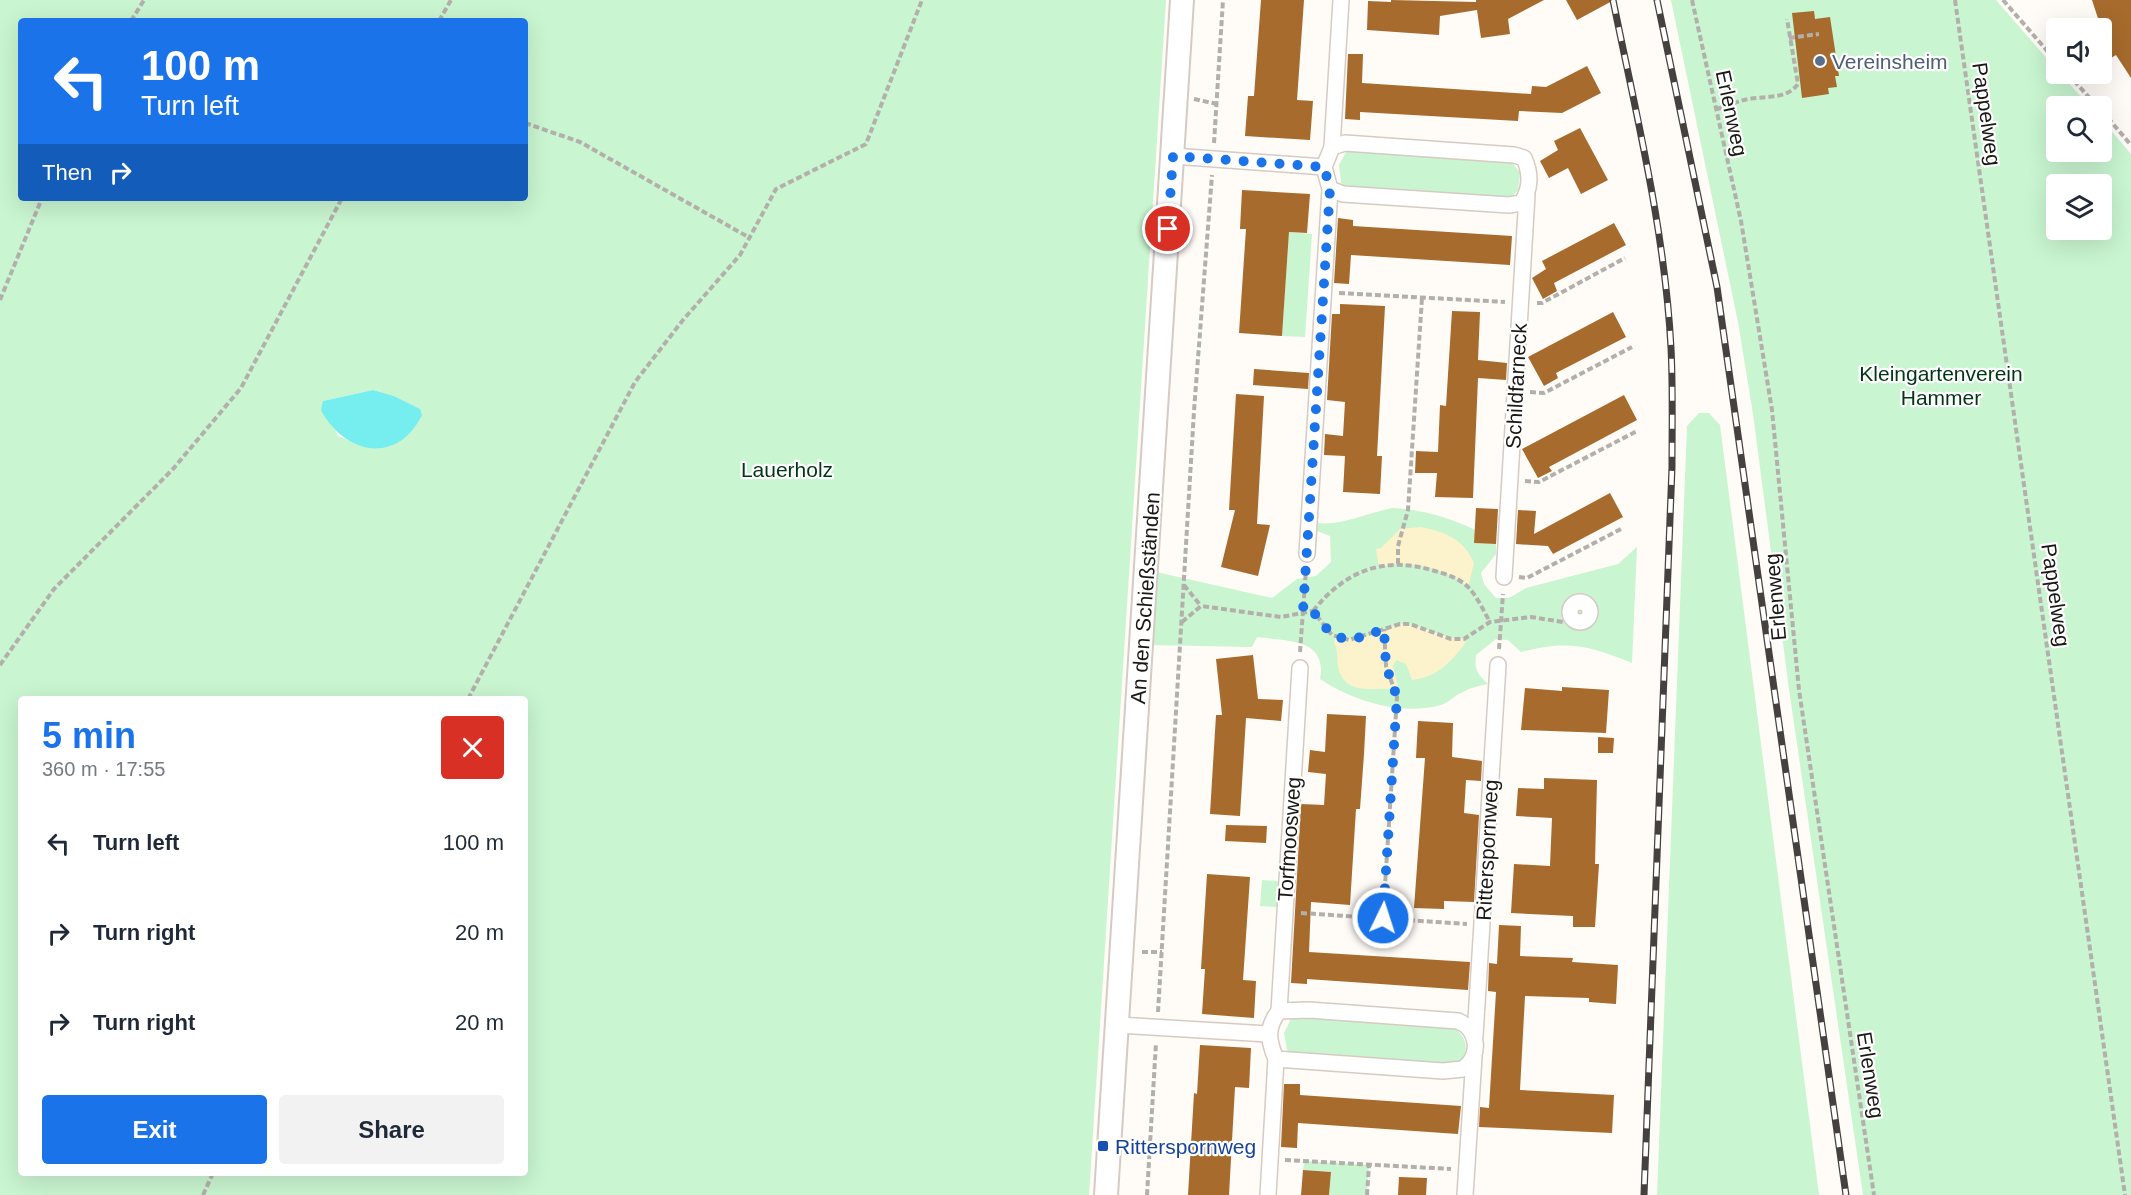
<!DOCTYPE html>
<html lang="en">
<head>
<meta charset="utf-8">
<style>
	:root { --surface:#fff; --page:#f2f2f3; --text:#1f2937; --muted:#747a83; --accent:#1a73e8 }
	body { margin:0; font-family:Arial,sans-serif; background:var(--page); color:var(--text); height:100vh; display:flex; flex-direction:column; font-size:22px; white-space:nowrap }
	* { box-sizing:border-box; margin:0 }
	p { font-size:20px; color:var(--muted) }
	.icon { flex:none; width:33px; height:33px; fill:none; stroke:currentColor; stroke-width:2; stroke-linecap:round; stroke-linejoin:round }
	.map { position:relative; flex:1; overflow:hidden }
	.sheet { position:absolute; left:18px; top:696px; width:510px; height:480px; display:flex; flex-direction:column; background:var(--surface); border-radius:6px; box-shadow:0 6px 24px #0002 }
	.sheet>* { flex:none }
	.guide { position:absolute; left:18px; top:18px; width:510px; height:183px; border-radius:6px; box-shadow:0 6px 24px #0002; background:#1a73e8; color:#fff; overflow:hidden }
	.buttons { position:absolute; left:2046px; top:18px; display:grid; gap:12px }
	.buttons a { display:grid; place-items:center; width:66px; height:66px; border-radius:6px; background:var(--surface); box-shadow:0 6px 24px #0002; font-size:30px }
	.pin { position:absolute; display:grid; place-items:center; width:51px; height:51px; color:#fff; margin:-26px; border:3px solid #fff; border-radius:50%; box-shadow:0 2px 6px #0007 }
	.me { position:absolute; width:66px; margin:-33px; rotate:4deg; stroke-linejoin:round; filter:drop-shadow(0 0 4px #0008) }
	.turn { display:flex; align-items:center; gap:21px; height:126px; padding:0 24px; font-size:27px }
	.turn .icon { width:78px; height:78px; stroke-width:2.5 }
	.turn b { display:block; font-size:42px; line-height:51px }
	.then { display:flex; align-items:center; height:57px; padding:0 24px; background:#0003; gap:12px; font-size:22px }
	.round { display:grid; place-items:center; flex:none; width:63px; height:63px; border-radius:6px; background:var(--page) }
	.overview { display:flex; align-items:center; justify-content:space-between; height:102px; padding:0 24px }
	h1 { font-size:36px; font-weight:700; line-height:45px; color:var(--accent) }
	.cta { display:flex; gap:12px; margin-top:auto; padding:12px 24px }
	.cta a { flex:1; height:69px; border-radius:6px; background:var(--accent); color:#fff; font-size:24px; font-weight:700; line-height:69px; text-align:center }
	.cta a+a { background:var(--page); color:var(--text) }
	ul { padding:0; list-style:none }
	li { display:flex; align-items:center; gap:18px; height:90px; padding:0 24px }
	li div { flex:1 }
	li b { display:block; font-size:22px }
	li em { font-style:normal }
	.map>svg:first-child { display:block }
	.green { fill:#c9f5d0; fill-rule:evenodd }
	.sand { fill:#fcf2cc }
	.water { fill:#76eeef }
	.building { fill:#a66b2d }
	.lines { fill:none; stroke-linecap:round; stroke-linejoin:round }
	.street-casing { stroke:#d5cbc3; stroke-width:18 }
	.secondary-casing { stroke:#d5cbc3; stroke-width:26 }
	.path { stroke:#b3b0ac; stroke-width:4; stroke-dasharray:6 3; stroke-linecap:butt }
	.street { stroke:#fff; stroke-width:15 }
	.secondary { stroke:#fff; stroke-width:22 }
	.rail-casing { stroke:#44413e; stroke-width:7 }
	.rail { stroke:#fff; stroke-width:4.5; stroke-dasharray:14; stroke-linecap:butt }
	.route { stroke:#1a73e8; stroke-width:10; stroke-dasharray:0 18 }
	.service-dot { fill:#5c6f8a; stroke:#fff; stroke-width:2 }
	.transit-dot { fill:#1a4fb4; stroke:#fff; stroke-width:2 }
	.labels { text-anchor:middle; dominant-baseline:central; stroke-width:4.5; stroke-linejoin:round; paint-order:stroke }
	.service-label { font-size:21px; fill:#4e5e75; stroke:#fff; text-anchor:start }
	.street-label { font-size:21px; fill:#1a1714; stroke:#fff }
	.park-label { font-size:21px; fill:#003613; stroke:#fff }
	.transit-label { font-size:21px; fill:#164399; stroke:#fff; text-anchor:start }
</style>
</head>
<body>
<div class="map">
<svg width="2131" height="1195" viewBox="0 0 2131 1195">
	<rect width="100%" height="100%" fill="#fffbf7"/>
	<g class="green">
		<path d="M0 0H1166L1089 1195H0ZM21 21H525V198H21ZM373 390 394 396 419 409C418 421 415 429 405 437 380 457 365 446 338 436L323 401ZM21 699H525V1173H21Z"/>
		<path d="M1671 0H1996L2056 69V74H2061L2089 106H2056V152H2102V120L2131 154V1195H1863L1789 689 1753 414 1738 322ZM2056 184H2102V230H2056Z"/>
		<path d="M1352 149 1512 162 1520 173 1518 190 1511 198 1348 187 1341 183 1339 165 1346 152Z"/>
		<path d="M1289 232 1312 234 1305 337 1282 336Z"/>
		<path d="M1699 413H1709L1720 425 1819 1195H1657L1687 426Z"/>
		<path d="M1392 508C1423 510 1446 516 1475 530L1474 543 1496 544V554L1481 573 1484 584 1496 598H1509L1526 588 1618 564 1637 547 1632 663C1588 645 1567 640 1521 652L1508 640 1496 639 1476 655C1474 669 1477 674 1488 684 1478 686 1469 688 1461 693 1454 696 1448 703 1441 705 1401 716 1353 701 1320 679 1328 638 1286 641 1257 637L1252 647 1152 645 1156 572 1272 598 1297 579 1316 576 1331 562 1330 536 1317 531V523C1340 526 1368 513 1392 508Z"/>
		<path d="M1262 880 1278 881 1277 907 1260 906Z"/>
		<path d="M1298 1017 1451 1026C1467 1034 1472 1054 1456 1066L1294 1055 1287 1050 1284 1033 1291 1019Z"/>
		<path d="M1304 1161 1369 1165 1367 1195H1329L1331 1172 1303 1170Z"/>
	</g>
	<g class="sand">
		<path d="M1420 527C1444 531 1464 539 1474 563L1469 584 1466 585C1445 568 1405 559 1379 567L1376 549 1381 548 1400 529Z"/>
		<path d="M1400 624C1423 624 1441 639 1464 639L1466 642C1452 661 1438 677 1412 680L1406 664 1396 660 1393 666 1398 686 1395 689C1375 687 1348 696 1339 671 1336 661 1339 652 1334 642L1335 636C1355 646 1380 630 1400 624Z"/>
	</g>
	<path class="water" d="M373 390 394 396 420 409 422 415C397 466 344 454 321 410L323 401Z"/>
	<g class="building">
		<path d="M1261 0H1304L1297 100 1313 101 1310 140 1245 136 1248 96H1254Z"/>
		<path d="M1391 0 1476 2V0H1544L1508 19 1510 34 1481 38 1477 10 1440 16 1439 35 1367 30 1368 1 1391 2Z"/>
		<path d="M1566 0H1614L1577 20Z"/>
		<path d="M2092 0H2131V78L2116 55 2111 58Z"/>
		<path d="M1814 11 1815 19 1830 17 1839 76H1835L1837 87 1828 88 1829 94 1802 98 1792 13Z"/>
		<path d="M1348 54H1363L1362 83 1531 94 1532 86 1546 87 1587 66 1601 93 1562 113 1519 111 1518 121 1360 112V120L1345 119Z"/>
		<path d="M1580 128 1608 180 1581 194 1568 168 1549 178 1540 161 1558 150 1554 141Z"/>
		<path d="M1242 190 1310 194 1307 233 1289 232 1282 336 1239 333 1246 229H1240Z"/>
		<path d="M1338 218 1353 220V226L1512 236 1510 265 1351 255 1349 284 1334 283Z"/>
		<path d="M1614 223 1626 245 1554 283 1557 291 1543 299 1532 278 1546 269 1542 261Z"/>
		<path d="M1340 304 1385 306 1377 456H1382L1380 494 1343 492 1345 456 1324 455 1325 434 1343 436 1345 402 1327 400 1332 314H1340Z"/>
		<path d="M1452 311 1480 312 1478 360 1507 363 1506 380 1478 378 1473 498 1435 497 1437 473H1415L1416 451 1438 452 1440 405 1446 406Z"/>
		<path d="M1613 312 1626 337 1556 373 1558 378 1544 386 1528 357Z"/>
		<path d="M1254 369 1309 373 1308 389 1253 385Z"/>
		<path d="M1236 394 1264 396 1257 524 1270 525 1258 576 1221 567 1235 510H1229Z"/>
		<path d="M1624 395 1637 420 1549 467 1552 471 1538 478 1522 449Z"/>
		<path d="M1610 493 1623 517 1553 554 1548 546 1516 544 1518 510 1536 511 1534 534Z"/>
		<path d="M1476 508 1498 509 1496 544 1474 543Z"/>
		<path d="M1253 655 1258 699 1283 700 1281 721 1246 718 1240 816 1210 814 1216 715H1222L1216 659Z"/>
		<path d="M1562 687 1609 690 1606 733 1521 730 1525 688 1562 691Z"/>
		<path d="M1327 714 1366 716 1364 754 1360 809H1356L1350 905 1311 902 1309 952 1470 962 1468 990 1307 979V984L1291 983 1301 804 1324 805 1326 774 1308 772 1310 750 1325 752Z"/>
		<path d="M1418 721 1453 723 1452 757 1482 761 1481 781 1466 780 1464 813 1479 815 1474 902 1444 901V909L1414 908 1425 758H1416Z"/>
		<path d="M1598 737 1614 738 1613 753H1598Z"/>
		<path d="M1544 778 1597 780 1595 864H1599L1595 927H1573V916L1511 913 1514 864 1550 866 1552 818 1516 816 1518 788 1544 789Z"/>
		<path d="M1226 825 1267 826 1266 843 1225 841Z"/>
		<path d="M1207 874 1250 877 1243 980 1256 981 1254 1018 1202 1014 1205 969H1201Z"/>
		<path d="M1499 925 1521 926 1520 956 1573 958 1572 962 1618 965 1616 1004 1589 1002V998L1525 996 1520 1090 1614 1095 1612 1133 1479 1127 1480 1107 1489 1108 1496 992 1488 991 1489 963 1497 964Z"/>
		<path d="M1200 1045 1251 1048 1249 1088 1235 1087 1229 1195H1188L1194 1093 1197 1094Z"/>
		<path d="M1284 1084H1300V1095L1461 1106 1458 1134 1298 1123 1297 1148 1281 1147Z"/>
		<path d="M1303 1170 1331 1172 1329 1195H1301Z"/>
		<path d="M1399 1177 1427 1178 1426 1195H1398Z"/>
	</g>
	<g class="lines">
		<g class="street-casing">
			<g id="street">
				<path d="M1345 143 1514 155 1524 158C1531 173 1531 190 1521 203L1509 205 1343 194 1330 189 1324 167 1332 147Z"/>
				<path d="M1332 147 1341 0"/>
				<path d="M1173 156 1324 167"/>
				<path d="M1307 554 1330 189"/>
				<path d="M1504 577 1527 195"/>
				<circle cx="1580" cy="612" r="10"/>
				<path d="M1309 1010 1458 1021C1478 1029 1482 1055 1463 1069L1443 1071 1276 1059C1268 1040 1266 1028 1279 1011Z"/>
				<path d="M1279 1011 1300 668"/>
				<path d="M1118 1025 1268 1034"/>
				<path d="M1475 1036 1498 665"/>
				<path d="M1268 1195 1276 1059"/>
				<path d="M1465 1195 1474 1057"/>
			</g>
		</g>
		<g class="secondary-casing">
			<path id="secondary" d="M1106 1195 1182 0"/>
		</g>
		<g class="path">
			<path d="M1692 0 1741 221 1772 410 1799 690 1874 1195"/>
			<path d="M1955 0 2125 1195"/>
			<path d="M2003 0 2056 61"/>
			<path d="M131 21 144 0"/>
			<path d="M439 21 451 0"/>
			<path d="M1789 38 1819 34"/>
			<path d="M2068 74 2097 106"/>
			<path d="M1194 99 1217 104"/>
			<path d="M1716 109C1726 107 1735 102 1744 100 1762 95 1786 101 1798 84L1787 19"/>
			<path d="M2102 111 2131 145"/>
			<path d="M525 123 580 142 750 238"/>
			<path d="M1214 143 1223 0"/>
			<path d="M1339 293 1505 302"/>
			<path d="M0 300 42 198"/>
			<path d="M1537 303H1542L1625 258"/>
			<path d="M1530 392 1544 393 1632 347"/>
			<path d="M1525 481 1539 482 1637 431"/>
			<path d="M1398 564V546L1408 510 1422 298"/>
			<path d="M1519 577 1527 578 1621 529"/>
			<path d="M1184 585 1201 606"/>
			<path d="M1313 611C1345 571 1384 555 1435 571 1446 574 1459 578 1468 587 1477 596 1483 610 1490 622"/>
			<path d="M1182 622 1201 606 1281 617 1313 611 1332 635 1349 640 1400 624H1410L1451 639H1464L1490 622 1531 617 1563 622 1572 618"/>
			<path d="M1499 649 1503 594"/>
			<path d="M1300 652 1306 570"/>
			<path d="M0 665 54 589 173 469 241 388 342 198"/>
			<path d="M468 699 635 382 683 320 740 255 776 189 866 144 922 0"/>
			<path d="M1301 913 1467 924"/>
			<path d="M1383 917 1397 697 1386 666 1384 629"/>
			<path d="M1142 952H1162"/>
			<path d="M1158 1012 1194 411 1212 175"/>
			<path d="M1285 1160 1451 1169"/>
			<path d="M203 1195 213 1173"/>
			<path d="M1147 1195 1156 1043"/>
			<path d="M1367 1195 1369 1165"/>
		</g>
		<use href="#street" class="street"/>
		<use href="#secondary" class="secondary"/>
		<g class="rail-casing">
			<g id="rail">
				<path d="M1613 0C1636 114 1665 231 1671 348 1673 387 1672 427 1672 467L1644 1195"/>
				<path d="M1657 0 1717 287 1846 1195"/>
			</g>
		</g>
		<use href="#rail" class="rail"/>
	</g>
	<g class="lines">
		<path class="route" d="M1168 229 1173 156 1324 167 1330 189 1303 611H1313C1336 646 1348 643 1384 629L1386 666 1397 697 1383 918"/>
	</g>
	<circle class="service-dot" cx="1820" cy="61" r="6"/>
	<rect class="transit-dot" x="1097" y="1140" width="12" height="12" rx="3"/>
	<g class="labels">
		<g class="service-label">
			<text x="1832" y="61">Vereinsheim</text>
		</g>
		<g class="street-label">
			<text transform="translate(1732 113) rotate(78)">Erlenweg</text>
			<text transform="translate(1987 114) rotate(82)">Pappelweg</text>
			<text transform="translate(1516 386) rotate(-87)">Schildfarneck</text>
			<text transform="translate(2056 595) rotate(82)">Pappelweg</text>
			<text transform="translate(1775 597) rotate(-95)">Erlenweg</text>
			<text transform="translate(1145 598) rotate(-86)">An den Schießständen</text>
			<text transform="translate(1289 839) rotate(-86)">Torfmoosweg</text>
			<text transform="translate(1487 850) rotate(-87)">Ritterspornweg</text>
			<text transform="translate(1871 1075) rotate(81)">Erlenweg</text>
		</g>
		<g class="park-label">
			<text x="1941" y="373">Kleingartenverein<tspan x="1941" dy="24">Hammer</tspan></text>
			<text x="787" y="469">Lauerholz</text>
		</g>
		<g class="transit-label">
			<text x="1115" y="1146">Ritterspornweg</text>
		</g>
	</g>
</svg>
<div class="buttons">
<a><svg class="icon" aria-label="sound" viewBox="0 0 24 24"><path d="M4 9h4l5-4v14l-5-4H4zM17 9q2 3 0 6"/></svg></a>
<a><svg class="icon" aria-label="search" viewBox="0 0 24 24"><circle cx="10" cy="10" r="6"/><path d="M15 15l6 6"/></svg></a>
<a><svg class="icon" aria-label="layers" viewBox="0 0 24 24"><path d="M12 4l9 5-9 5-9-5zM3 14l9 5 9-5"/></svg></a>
</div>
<div class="pin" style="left:1168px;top:229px;background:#d93025"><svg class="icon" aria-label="arrive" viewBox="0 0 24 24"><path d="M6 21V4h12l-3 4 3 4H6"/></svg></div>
<svg class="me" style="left:1383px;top:918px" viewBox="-20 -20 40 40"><circle r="17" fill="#1a73e8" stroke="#fff" stroke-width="3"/><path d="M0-11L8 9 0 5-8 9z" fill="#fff"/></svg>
<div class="guide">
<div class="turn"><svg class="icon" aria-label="left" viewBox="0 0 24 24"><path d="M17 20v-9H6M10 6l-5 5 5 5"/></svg><div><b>100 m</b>Turn left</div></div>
<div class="then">Then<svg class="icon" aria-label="right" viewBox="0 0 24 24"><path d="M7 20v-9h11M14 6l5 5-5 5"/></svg></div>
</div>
<section class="sheet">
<div class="overview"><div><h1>5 min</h1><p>360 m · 17:55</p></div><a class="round" style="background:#d93025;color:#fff"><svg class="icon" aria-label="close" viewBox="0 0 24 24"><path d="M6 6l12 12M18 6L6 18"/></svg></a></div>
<ul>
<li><svg class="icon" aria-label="left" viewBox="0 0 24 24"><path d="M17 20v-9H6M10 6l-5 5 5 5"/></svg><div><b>Turn left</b></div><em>100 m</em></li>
<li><svg class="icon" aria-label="right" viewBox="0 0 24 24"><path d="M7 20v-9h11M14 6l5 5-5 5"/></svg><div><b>Turn right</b></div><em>20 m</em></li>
<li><svg class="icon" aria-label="right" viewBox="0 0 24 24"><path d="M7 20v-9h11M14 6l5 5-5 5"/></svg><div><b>Turn right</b></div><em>20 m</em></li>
</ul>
<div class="cta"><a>Exit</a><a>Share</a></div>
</section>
</div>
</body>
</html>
